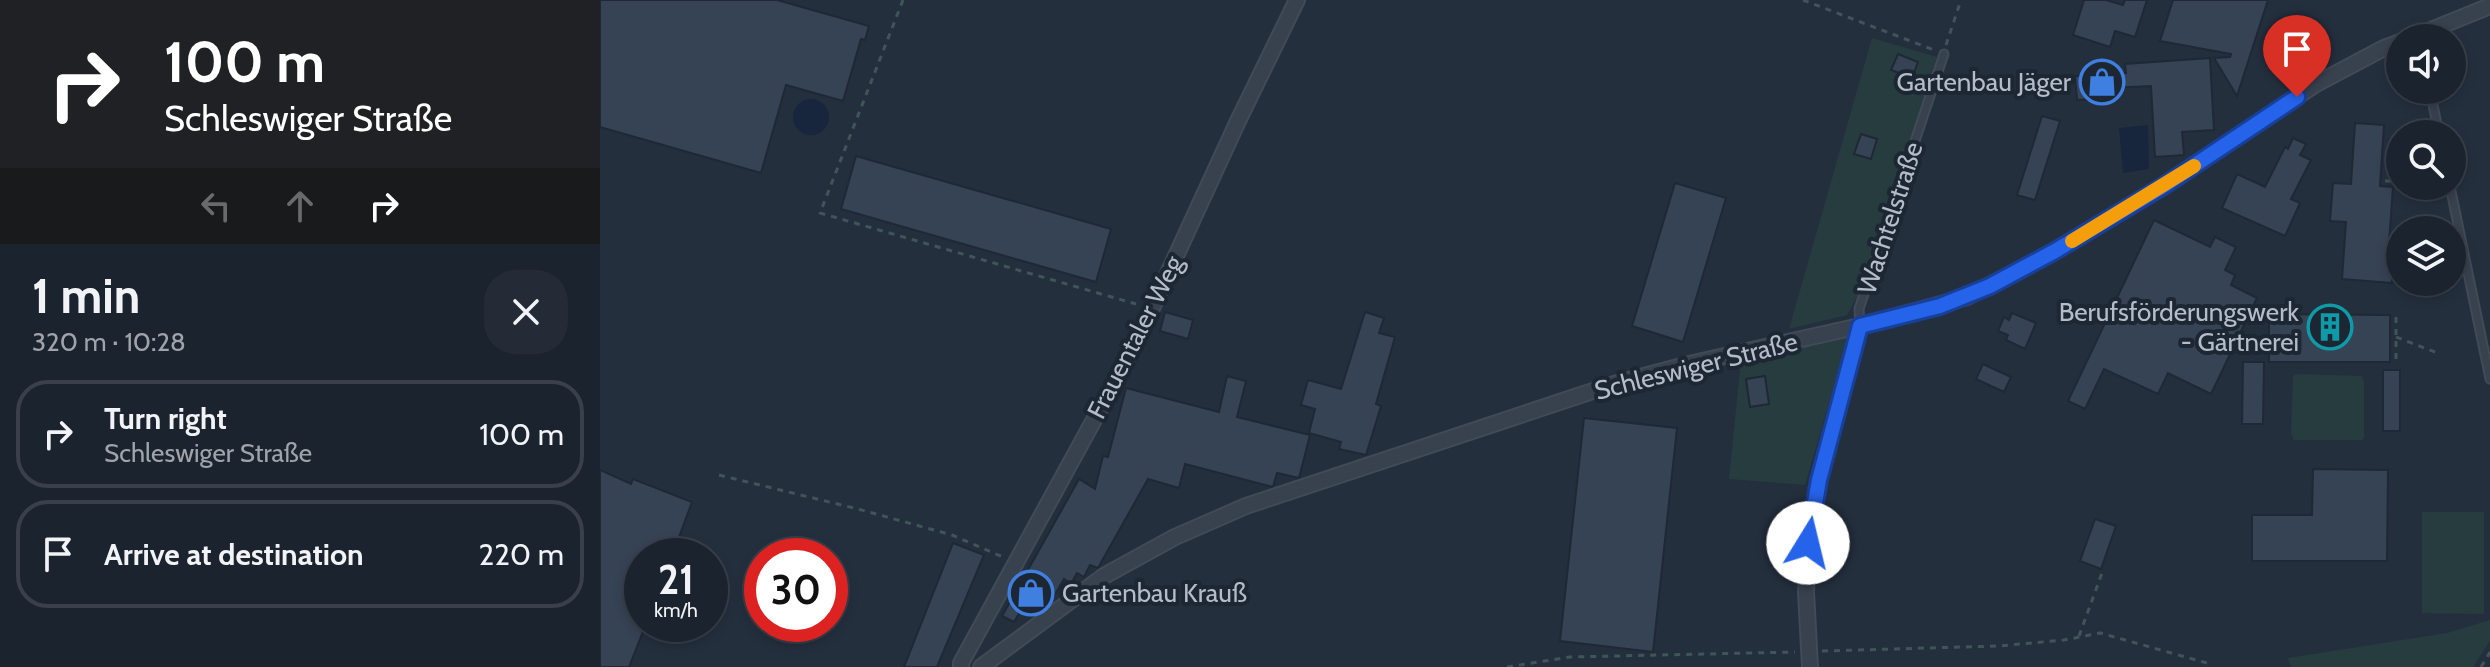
<!DOCTYPE html>
<html lang="en">
<head>
<meta charset="utf-8">
<style>
	:root { --surface:#1b232e; --page:#242b36; --text:#f1f3f6; --muted:#a0a4aa; --line:#39404a }
	body { margin:0; font-family:Cabin,sans-serif; background:var(--page); color:var(--text); height:100vh; display:flex; flex-direction:column; font-size:30px; white-space:nowrap }
	* { box-sizing:border-box; margin:0 }
	p { font-size:26px; color:var(--muted) }
	.icon { flex:none; width:44px; height:44px; fill:none; stroke:currentColor; stroke-width:2; stroke-linecap:round; stroke-linejoin:round }
	.map { position:relative; flex:1; overflow:hidden }
	.details { display:flex; flex-direction:column; background:var(--surface); width:600px }
	.details>* { flex:none }
	.top-card { background:#202124; color:#fff; overflow:hidden }
	.tools { position:absolute; left:1786px; top:24px; display:grid; gap:16px }
	.tools a { display:grid; place-items:center; width:80px; height:80px; border-radius:50%; background:var(--surface); box-shadow:0 4px 12px #0003,0 0 0 2px var(--line); font-size:40px }
	.speed { position:absolute; left:24px; top:538px; display:flex; gap:16px; font-size:40px; font-weight:700; text-align:center }
	.speed>* { display:grid; place-content:center; width:104px; height:104px; border-radius:50%; background:var(--surface); box-shadow:0 4px 12px #0003,0 0 0 2px var(--line); line-height:1 }
	.speed small { font-size:20px; font-weight:400 }
	.speed .limit { border:12px solid #d22; background:#fff; color:#111 }
	.pin { position:absolute; display:grid; place-items:center; width:68px; height:68px; color:#fff; margin:-82px -34px; border-radius:50% 50% 50% 0; rotate:-45deg; box-shadow:0 0 8px #0007 }
	.pin .icon { rotate:45deg }
	.me { position:absolute; width:88px; margin:-44px; rotate:9deg; stroke-linejoin:round; filter:drop-shadow(0 0 6px #0008) }
	.turn { display:flex; align-items:center; gap:28px; height:168px; padding:0 32px; font-size:36px }
	.turn .icon { width:104px; height:104px; stroke-width:2.5 }
	.turn b { display:block; font-size:56px; line-height:68px }
	.lanes { display:flex; align-items:center; height:76px; padding:0 32px; background:#0003; justify-content:center; gap:40px; direction:ltr }
	.lanes .off { opacity:.35 }
	.round { display:grid; place-items:center; flex:none; width:84px; height:84px; border-radius:32px; background:var(--page) }
	.summary { display:flex; align-items:center; justify-content:space-between; height:136px; padding:0 32px }
	h1 { font-size:48px; font-weight:800; line-height:60px }
	ul { padding:0; list-style:none }
	li { display:flex; align-items:center; gap:24px; height:108px; margin:0 16px 12px; padding:0 16px; border:4px solid var(--line); border-radius:32px }
	li div { flex:1 }
	li b { display:block; font-size:30px }
	li em { font-style:normal }
	main { display:flex; flex:1; min-height:0 }
	.map>svg:first-child { display:block }
	.green { fill:#263c3f }
	.water { fill:#17263c }
	.building { fill:#364354; stroke:#1f2835; stroke-width:2 }
	.lines { fill:none; stroke-linecap:round; stroke-linejoin:round }
	.lane-casing { stroke:#414a57; stroke-width:11 }
	.street-casing { stroke:#414a57; stroke-width:18 }
	.path { stroke:#3f5557; stroke-width:3; stroke-dasharray:6 6; stroke-linecap:butt }
	.lane { stroke:#38414e; stroke-width:7 }
	.street { stroke:#38414e; stroke-width:14 }
	.route-casing { stroke:#184099; stroke-width:20 }
	.route { stroke:#2563eb; stroke-width:14 }
	.slow { stroke:#f59e0b; stroke-width:14 }
	.labels { text-anchor:middle; dominant-baseline:central; stroke-width:8; stroke-linejoin:round; paint-order:stroke }
	.poi-label { font-size:26px; fill:#b4bcc9; stroke:#1d2633; text-anchor:end }
	.street-label { font-size:26px; fill:#b4bcc9; stroke:#1d2633 }
</style>
</head>
<body>
<main>
<section class="details">
<div class="top-card">
<div class="turn"><svg class="icon" aria-label="right" viewBox="0 0 24 24"><path d="M7 20v-9h11M14 6l5 5-5 5"/></svg><div><b>100 m</b>Schleswiger Straße</div></div>
<div class="lanes"><svg class="icon off" aria-label="left" viewBox="0 0 24 24"><path d="M17 20v-9H6M10 6l-5 5 5 5"/></svg><svg class="icon off" aria-label="ahead" viewBox="0 0 24 24"><path d="M12 20V5M6 11l6-6 6 6"/></svg><svg class="icon" aria-label="right" viewBox="0 0 24 24"><path d="M7 20v-9h11M14 6l5 5-5 5"/></svg></div>
</div>
<div class="summary"><div><h1>1 min</h1><p>320 m · 10:28</p></div><a class="round"><svg class="icon" aria-label="close" viewBox="0 0 24 24"><path d="M6 6l12 12M18 6L6 18"/></svg></a></div>
<ul>
<li><svg class="icon" aria-label="right" viewBox="0 0 24 24"><path d="M7 20v-9h11M14 6l5 5-5 5"/></svg><div><b>Turn right</b><p>Schleswiger Straße</p></div><em>100 m</em></li>
<li><svg class="icon" aria-label="arrive" viewBox="0 0 24 24"><path d="M6 21V4h12l-3 4 3 4H6"/></svg><div><b>Arrive at destination</b></div><em>220 m</em></li>
</ul>
</section>
<div class="map">
<svg width="1890" height="667" viewBox="0 0 1890 667">
	<rect width="100%" height="100%" fill="#242f3e"/>
	<g class="green">
		<path d="M1272 38 1337 57 1261 290 1247 315 1189 329Z"/>
		<path d="M1249 335 1205 485 1129 479 1141 360Z"/>
		<path d="M1697 374 1762 376 1764 382V437L1762 440H1694L1691 434 1693 376Z"/>
		<path d="M1822 512H1884V614L1822 613Z"/>
		<path d="M1890 620V641L1873 667H1691L1688 658 1847 633Z"/>
	</g>
	<g class="water">
		<circle cx="211" cy="117" r="18"/>
		<path d="M1548 125 1549 169 1523 173 1519 128Z"/>
	</g>
	<g class="building">
		<path d="M0 0H177L269 26 265 40 261 39 243 101 186 85 161 173 0 127Z"/>
		<path d="M1484 0H1506L1523 5 1525 0H1547L1535 37 1515 31 1510 47 1473 35Z"/>
		<path d="M1573 0H1668L1637 96 1614 58 1630 57 1631 54 1560 41Z"/>
		<path d="M1298 54 1318 62 1312 78 1291 70Z"/>
		<path d="M1610 58 1614 130 1582 132 1584 155 1555 157 1551 86 1509 88V98L1477 100 1475 76 1526 73 1525 64Z"/>
		<path d="M1442 116 1460 121 1435 200 1417 195Z"/>
		<path d="M1755 123 1784 125 1780 186 1793 187 1789 243 1794 244 1792 283 1742 279 1746 222 1730 221 1733 183 1751 184Z"/>
		<path d="M1261 134 1277 139 1271 159 1254 154Z"/>
		<path d="M1693 138 1706 144 1700 155 1711 160 1691 199 1700 203 1685 236 1622 208 1637 174 1665 187 1685 147 1688 149Z"/>
		<path d="M256 156 511 229 496 282 241 209Z"/>
		<path d="M1075 183 1126 198 1083 342 1032 326Z"/>
		<path d="M1554 220 1610 247 1615 237 1636 247 1625 270 1635 275 1631 285 1657 298 1611 394 1568 373 1558 394 1504 369 1485 409 1468 401Z"/>
		<path d="M565 312 593 320 588 339 560 331Z"/>
		<path d="M765 312 784 318 779 333 795 337 776 404 781 406 766 455 739 449 741 442 709 433 715 409 701 405 708 380 741 389Z"/>
		<path d="M1412 313 1436 323 1425 349 1406 340 1408 335 1398 331 1404 317 1409 320Z"/>
		<path d="M1669 314 1790 315V362H1669Z"/>
		<path d="M1643 362H1664L1663 424H1642Z"/>
		<path d="M1383 364 1411 377 1404 392 1376 379Z"/>
		<rect x="1783" y="370" width="17" height="61"/>
		<path d="M627 376 646 381 637 417 710 435 699 478 677 473 673 487 585 464 579 488 548 479 498 568 490 565 484 577 477 573 471 584 464 579 453 598 446 594 437 612 424 605 414 622 402 616 479 479 495 489 503 456 508 457 526 388 619 412Z"/>
		<path d="M1165 376 1169 404 1150 407 1146 379Z"/>
		<path d="M984 418 1077 428 1053 652 960 641Z"/>
		<path d="M1713 469 1788 470 1787 561H1652V515H1712Z"/>
		<path d="M0 470 31 484 33 479 92 502 72 556H42V624H46L29 667H0Z"/>
		<path d="M1495 519 1516 526 1501 569 1480 561Z"/>
		<path d="M353 543 384 555 337 667H304Z"/>
	</g>
	<g class="lines">
		<g class="lane-casing">
			<g id="lane">
				<path d="M1830 90 1839 134"/>
				<path d="M1850 186 1890 379"/>
				<path d="M1260 326 1259 309 1344 54"/>
			</g>
		</g>
		<g class="street-casing">
			<g id="street">
				<path d="M1811 38 1890 6"/>
				<path d="M361 667V663L536 343 638 121 697 0"/>
				<path d="M381 667 504 576 575 537 646 506 1014 384 1089 364 1260 326 1367 297 1455 251 1565 185 1716 84 1784 48 1800 42"/>
				<path d="M1210 667 1206 592 1208 543 1219 480 1260 326"/>
			</g>
		</g>
		<g class="path">
			<path d="M303 0 220 213 536 304"/>
			<path d="M1203 0 1334 50"/>
			<path d="M1346 45 1361 0"/>
			<path d="M1785 181H1800"/>
			<path d="M1796 317V364"/>
			<path d="M1796 337 1840 354"/>
			<path d="M119 475 258 509 352 535 403 557"/>
			<path d="M1479 636 1502 573"/>
			<path d="M1222 651 1399 646 1464 640 1500 633 1607 663 1610 667"/>
			<path d="M907 667 970 657 1195 652"/>
			<path d="M1881 667 1890 652"/>
		</g>
		<use href="#lane" class="lane"/>
		<use href="#street" class="street"/>
	</g>
	<g class="lines">
		<g class="route-casing">
			<path id="route" d="M1208 543 1219 480 1260 326 1340 306 1390 286 1455 251 1565 185 1697 97"/>
		</g>
		<use href="#route" class="route"/>
		<path class="slow" d="M1472 241 1594 166"/>
	</g>
	<defs>
		<g id="shop-ring" transform="scale(2.3)"><circle r="9.5" fill="#1d2633" stroke="#3f7fe0" stroke-width="1.5"/><path d="M-5-2.5h2.3a2.7 3.5 0 0 1 5.4 0H5L5.5 6h-11ZM-1.5-2.5h3a1.5 2.3 0 0 0-3 0Z" fill="#3f7fe0"/></g>
		<g id="building-ring" transform="scale(2.3)"><circle r="9.5" fill="#1d2633" stroke="#0f9aa8" stroke-width="1.5"/><path d="M-4-6H4V6H1V3H-1V6H-4ZM-2.5-4.3h1.7v1.8h-1.7ZM.8-4.3h1.7v1.8H.8ZM-2.5-1h1.7V.8h-1.7ZM.8-1h1.7V.8H.8Z" fill="#0f9aa8"/></g>
	</defs>
	<g fill-rule="evenodd">
		<use href="#shop-ring" x="1502" y="82"/>
		<use href="#building-ring" x="1730" y="327"/>
		<use href="#shop-ring" x="431" y="593"/>
	</g>
	<g class="labels">
		<g class="poi-label">
			<text x="1471" y="82">Gartenbau Jäger</text>
			<text x="1699" y="312">Berufsförderungswerk<tspan x="1699" dy="30">- Gärtnerei</tspan></text>
			<text x="462" y="593" text-anchor="start">Gartenbau Krauß</text>
		</g>
		<g class="street-label">
			<text transform="translate(1290 218) rotate(-72)">Wachtelstraße</text>
			<text transform="translate(535 337) rotate(-63)">Frauentaler Weg</text>
			<text transform="translate(1096 366) rotate(-14)">Schleswiger Straße</text>
		</g>
	</g>
</svg>
<div class="tools">
<a><svg class="icon" aria-label="sound" viewBox="0 0 24 24"><path d="M4 9h4l5-4v14l-5-4H4zM17 9q2 3 0 6"/></svg></a>
<a><svg class="icon" aria-label="search" viewBox="0 0 24 24"><circle cx="10" cy="10" r="6"/><path d="M15 15l6 6"/></svg></a>
<a><svg class="icon" aria-label="layers" viewBox="0 0 24 24"><path d="M12 4l9 5-9 5-9-5zM3 14l9 5 9-5"/></svg></a>
</div>
<div class="speed"><div>21<small>km/h</small></div><div class="limit">30</div></div>
<div class="pin" style="left:1697px;top:97px;background:#d93025"><svg class="icon" aria-label="arrive" viewBox="0 0 24 24"><path d="M6 21V4h12l-3 4 3 4H6"/></svg></div>
<svg class="me" style="left:1208px;top:543px" viewBox="-20 -20 40 40"><circle r="19" fill="#fff"/><path d="M0-13L10 11 0 6-10 11z" fill="#2563eb"/></svg>
</div>
</main>
</body>
</html>
